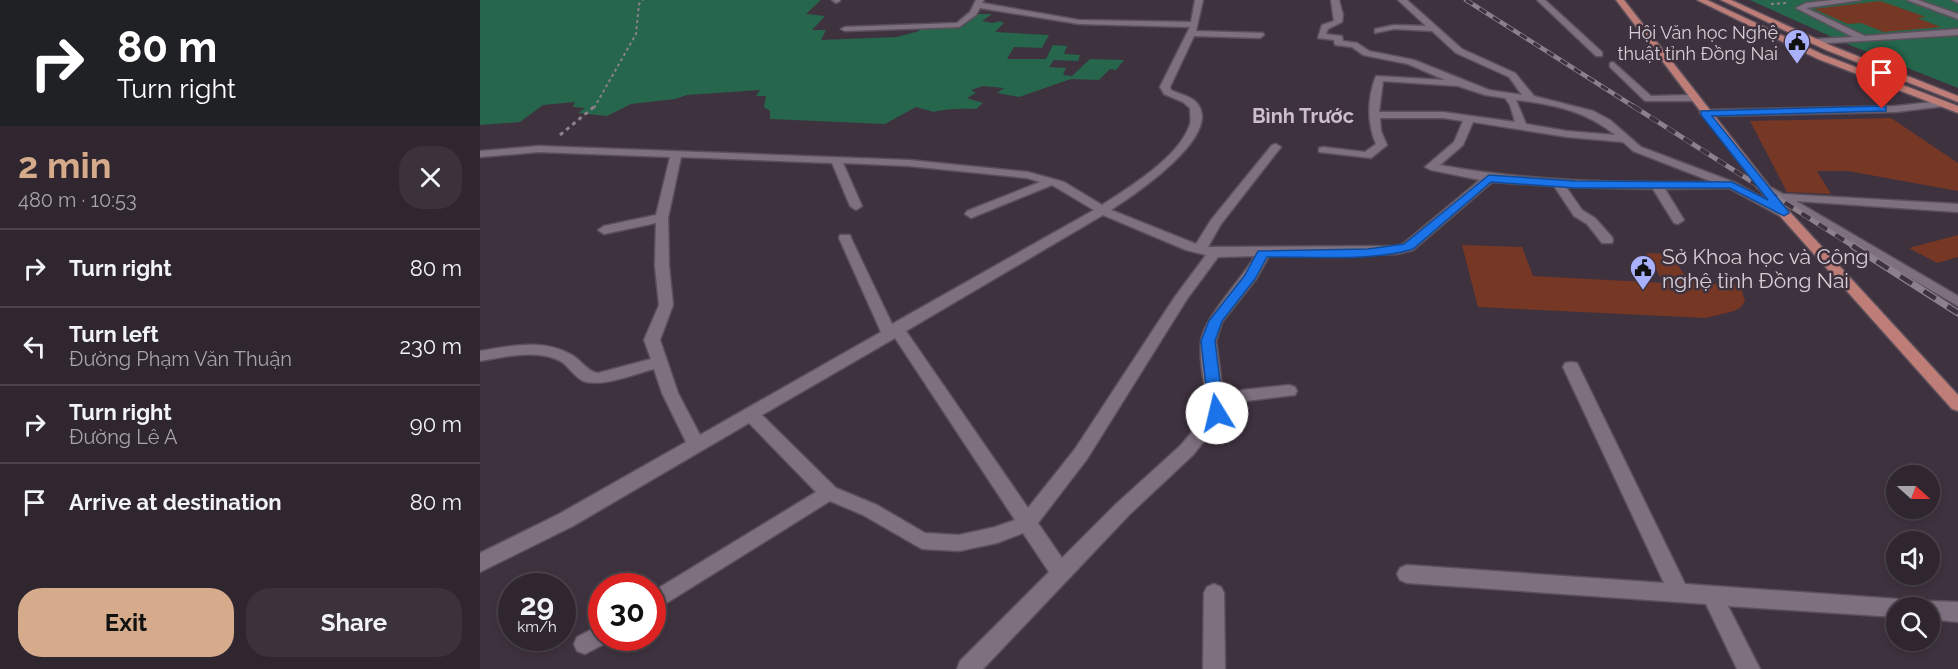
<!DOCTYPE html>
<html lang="en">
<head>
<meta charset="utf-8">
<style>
	:root { --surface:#2f262f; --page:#3b323b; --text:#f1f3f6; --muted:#a7a5aa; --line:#4a434b; --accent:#d6ab8b }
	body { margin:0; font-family:Raleway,sans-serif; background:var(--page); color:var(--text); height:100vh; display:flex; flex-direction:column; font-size:22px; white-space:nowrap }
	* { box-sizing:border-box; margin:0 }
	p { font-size:20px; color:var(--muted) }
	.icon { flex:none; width:33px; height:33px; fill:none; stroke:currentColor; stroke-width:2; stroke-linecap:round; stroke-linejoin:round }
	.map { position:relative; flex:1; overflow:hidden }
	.sheet { display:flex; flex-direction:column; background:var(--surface); width:480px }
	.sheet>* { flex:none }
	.guide { background:#202124; color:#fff; overflow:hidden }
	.needle { width:39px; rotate:111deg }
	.controls { position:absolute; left:1406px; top:465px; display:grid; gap:12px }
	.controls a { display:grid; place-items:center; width:54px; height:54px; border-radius:50%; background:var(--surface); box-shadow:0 3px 9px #0003,0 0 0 2px var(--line); font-size:30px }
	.speed { position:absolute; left:18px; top:573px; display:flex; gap:12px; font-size:30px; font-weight:700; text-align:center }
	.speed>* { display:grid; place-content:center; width:78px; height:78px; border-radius:50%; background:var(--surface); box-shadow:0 3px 9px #0003,0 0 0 2px var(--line); line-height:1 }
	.speed small { font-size:15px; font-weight:400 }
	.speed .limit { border:9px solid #d22; background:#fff; color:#111 }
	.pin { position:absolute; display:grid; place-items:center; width:51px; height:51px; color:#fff; margin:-62px -26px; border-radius:50% 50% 50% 0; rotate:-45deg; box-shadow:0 0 6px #0007 }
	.pin .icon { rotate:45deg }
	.me { position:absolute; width:66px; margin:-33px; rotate:351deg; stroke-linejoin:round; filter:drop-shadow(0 0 4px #0008) }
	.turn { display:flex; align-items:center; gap:21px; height:126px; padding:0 18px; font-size:27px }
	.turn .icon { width:78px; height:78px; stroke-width:2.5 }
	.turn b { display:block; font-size:42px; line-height:51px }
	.round { display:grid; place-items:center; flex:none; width:63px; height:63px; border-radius:24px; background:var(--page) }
	.headline { display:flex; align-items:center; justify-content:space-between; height:102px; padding:0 18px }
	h1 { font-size:36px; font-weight:700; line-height:45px; color:var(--accent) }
	.cta { display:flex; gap:12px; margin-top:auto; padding:12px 18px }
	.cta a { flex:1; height:69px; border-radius:24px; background:var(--accent); color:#111; font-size:24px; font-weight:700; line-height:69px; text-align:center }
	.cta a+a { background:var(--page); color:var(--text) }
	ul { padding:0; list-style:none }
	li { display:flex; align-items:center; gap:18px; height:78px; padding:0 18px; border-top:2px solid var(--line) }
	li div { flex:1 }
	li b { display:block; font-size:22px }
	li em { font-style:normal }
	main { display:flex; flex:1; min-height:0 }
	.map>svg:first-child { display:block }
	.green { fill:#25664c }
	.building { fill:#763724 }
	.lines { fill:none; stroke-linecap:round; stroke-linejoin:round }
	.minor-casing { stroke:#5a505b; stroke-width:3 }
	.major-casing { stroke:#5a505b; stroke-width:3 }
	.path-far1 { stroke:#8b808b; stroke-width:2; stroke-dasharray:3 3; stroke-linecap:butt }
	.path { stroke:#8b808b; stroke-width:3; stroke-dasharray:4 4; stroke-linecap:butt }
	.minor { fill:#7f707f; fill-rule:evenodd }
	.major { fill:#bf7d78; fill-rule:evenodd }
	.rail-far2-casing { stroke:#8b808b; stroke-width:4.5 }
	.rail-far1-casing { stroke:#8b808b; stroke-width:5 }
	.rail-casing { stroke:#8b808b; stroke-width:7 }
	.rail-far2 { stroke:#3f323f; stroke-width:3; stroke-dasharray:8; stroke-linecap:butt }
	.rail-far1 { stroke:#3f323f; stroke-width:4; stroke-dasharray:10; stroke-linecap:butt }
	.rail { stroke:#3f323f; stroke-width:4.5; stroke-dasharray:14; stroke-linecap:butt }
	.route { fill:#1a73e8; stroke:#114b97; stroke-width:1.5 }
	.labels { text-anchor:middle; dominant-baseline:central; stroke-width:5; stroke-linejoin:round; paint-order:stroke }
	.far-poi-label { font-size:18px; fill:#d6ced6; stroke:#3f323f; text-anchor:end }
	.far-quarter-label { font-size:20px; font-weight:bold; fill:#cdbdce; stroke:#3f323f }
	.poi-label { font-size:21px; fill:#d6ced6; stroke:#3f323f; text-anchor:start }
</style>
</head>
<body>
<main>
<section class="sheet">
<div class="guide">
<div class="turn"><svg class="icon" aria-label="right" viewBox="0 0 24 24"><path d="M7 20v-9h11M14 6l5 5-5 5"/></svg><div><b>80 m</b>Turn right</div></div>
</div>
<div class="headline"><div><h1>2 min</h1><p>480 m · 10:53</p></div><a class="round"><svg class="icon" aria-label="close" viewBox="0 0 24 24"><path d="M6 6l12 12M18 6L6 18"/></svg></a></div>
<ul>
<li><svg class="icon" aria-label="right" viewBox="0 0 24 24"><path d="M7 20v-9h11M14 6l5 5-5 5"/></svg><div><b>Turn right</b></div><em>80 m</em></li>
<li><svg class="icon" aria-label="left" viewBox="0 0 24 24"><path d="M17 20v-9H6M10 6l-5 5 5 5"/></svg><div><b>Turn left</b><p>Đường Phạm Văn Thuận</p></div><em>230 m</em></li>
<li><svg class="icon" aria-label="right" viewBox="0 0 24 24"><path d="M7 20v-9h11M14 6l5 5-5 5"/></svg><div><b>Turn right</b><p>Đường Lê A</p></div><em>90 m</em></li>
<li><svg class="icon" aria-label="arrive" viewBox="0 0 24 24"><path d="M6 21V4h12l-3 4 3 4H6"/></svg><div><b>Arrive at destination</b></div><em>80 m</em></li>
</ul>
<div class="cta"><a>Exit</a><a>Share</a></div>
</section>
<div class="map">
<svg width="1478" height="669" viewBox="0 0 1478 669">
	<rect width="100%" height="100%" fill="#3f323f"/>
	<g class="green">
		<path d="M0 0H341L326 14 345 16 332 30H346L341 40 417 37 439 31 440 28 484 26 497 14H512L502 21 512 23 522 21 521 22 524 23 515 32 569 35 562 48 534 47 527 59H566L573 45 587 46 584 54 600 55 598 61 574 60 569 67 586 68 583 75 592 76 610 59 644 60 636 70 630 69 619 80 591 79 539 97 517 93 524 88 503 86 491 90 496 93 487 98 503 103 496 109C488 108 460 109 454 112L436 107 405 124 290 119V111L284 107 286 96H276L280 90 207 95 195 99 151 104 127 116 98 113 105 108 93 107 95 102 63 105 40 122 0 125Z"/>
		<path d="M1270 0H1478V88L1372 46Z"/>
	</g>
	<g class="building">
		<path d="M1400 1 1446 17 1437 18 1461 27 1404 32 1381 23 1368 24 1334 9Z"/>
		<path d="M1411 118 1478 163V191L1368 171H1337L1351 194 1307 192 1270 121Z"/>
		<path d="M1478 235V257L1457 263 1429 248Z"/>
		<path d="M982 245 1042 247 1053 276 1184 283 1166 253 1191 254 1203 273 1222 283 1260 285 1265 301 1261 307 1254 311 1226 318 998 307Z"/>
	</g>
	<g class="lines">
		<g class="minor-casing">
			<g id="minor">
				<path d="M352 0H360V1L356 3Z"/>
				<path d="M496 0H504L502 3 599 20 711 22 715 0H723L716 31 783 33 784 35 780 38 714 36 690 87 691 90C699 94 710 96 716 102 746 134 653 196 631 210L716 244 731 220 792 145 796 144 801 147 741 224 728 247 917 246 923 244 1000 180 951 170 945 167 974 142 983 121 963 118H900L901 131 907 145 891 158 839 152V148L843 147 885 152 896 144C887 123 887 98 896 76L965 80 928 64 883 55 872 47 855 45 854 40 838 38 842 25 854 21 851 0H859L863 15 862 22 848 29 846 34 862 36 863 41 877 43 889 51 934 60 1009 90 1042 95 1029 77 976 53 952 31 914 29 895 33V29L914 25 946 26 918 0H927L982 49 1035 73 1054 96 1113 111 1130 120 1161 147 1256 183 1310 213 1308 216H1300L1249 188 1185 189 1204 220 1198 224 1194 223 1173 189 1086 187 1102 210 1115 218 1132 237 1133 240 1132 243H1122L1107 224 1094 216 1074 186 1012 182 933 250 917 254 789 256 776 279 742 322 736 341 744 400 762 390 809 385 815 387 817 391 815 395 766 401 743 417 713 455 650 514 503 669H477L480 661 569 572 543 533 517 543 479 551 442 549 383 515 350 501 172 612V592L336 492 269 423 93 526 0 572V553L79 514 206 442 182 393 174 369C154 374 127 386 106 382 97 380 90 368 82 362 58 348 25 357 0 361V351C30 346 64 338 92 355 101 360 108 372 118 373L171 359 164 340 179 305 175 266 176 223 124 234 118 230 124 226 176 215 190 157 59 152 0 157V151L59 146 429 160 548 172 584 182 622 205C650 187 697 158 709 127 712 121 710 114 710 108L703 102 684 94 680 87 710 27 599 24 500 8 496 15 479 27 365 31 361 29 365 27 477 23 490 12ZM903 81 978 86 1005 95 1025 98 1030 105 1035 122 963 112H899ZM1036 100C1072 104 1107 111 1135 135L1087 131 1046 124ZM993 122 1087 137 1143 142 1153 151 1233 182C1141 183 1050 182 960 165L983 145ZM201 157 352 163 370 206 376 210 382 206 363 163 429 166 547 178 560 182 487 211 485 214 491 218 572 185 614 210 412 324 371 238 370 235H360L359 238 401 332 220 435 198 393 180 340 193 305 189 266 188 218ZM623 215 706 250 726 255 694 298 595 449 548 508 426 331ZM775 256C762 279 722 320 721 342 719 364 726 390 729 412L701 445 636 504 582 558 558 523 607 459 707 299 738 257ZM415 338 535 520 515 527 479 535 445 533 397 505 356 488 282 415Z"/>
				<path d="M1057 0H1065L1122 52V56H1116Z"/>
				<path d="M1353 0H1381L1326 8 1385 36 1478 29V35L1333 44 1332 42 1336 39 1373 37 1316 8 1326 3Z"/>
				<path d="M1427 0H1438L1478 14V19Z"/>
				<path d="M1472 0H1478V3Z"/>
				<path d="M1133 62 1171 96 1213 95 1218 98 1213 101H1165L1130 67V63Z"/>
				<path d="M1461 101 1465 102V106L1416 112 1225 116 1220 113 1225 110 1416 106Z"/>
				<path d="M1281 182 1303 194 1478 204V212L1316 201 1478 296V306L1277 188V184Z"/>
				<path d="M1091 362 1097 363 1099 367 1205 584 1417 599 1424 601 1427 608H1416V617L1248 606 1280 669H1257L1226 604 927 583 920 580 917 574 920 568 927 565 1184 583 1083 367 1085 363Z"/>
				<path d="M734 584 741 587 744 593 745 669H723L724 593 727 587Z"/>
				<path d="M1449 601 1478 602V622L1449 619V608H1440L1442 603Z"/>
				<path d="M122 624V638H131L130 641 105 654 97 651 94 644 97 637Z"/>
			</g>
		</g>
		<g class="major-casing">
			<g id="major">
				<path d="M1136 0H1144L1308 210 1478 395V411L1472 409 1300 216Z"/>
				<path d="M1217 0H1227L1344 55 1478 106V113L1338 59Z"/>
				<path d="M1241 0H1251L1352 46 1478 96V102L1346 50Z"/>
			</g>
		</g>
		<g class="path-far1">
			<path d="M1291 4 1308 3"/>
			<path d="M114 108 156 34 159 4 163 0"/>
		</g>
		<path class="path" d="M80 135 115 106"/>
		<use href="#minor" class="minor"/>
		<use href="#major" class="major"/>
		<g class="rail-far2-casing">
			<path id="rail-far2" d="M986 0 1156 108"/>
		</g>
		<g class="rail-far1-casing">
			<path id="rail-far1" d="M1153 106 1376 248"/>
		</g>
		<g class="rail-casing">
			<path id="rail" d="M1373 246 1478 313"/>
		</g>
		<use href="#rail-far2" class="rail-far2"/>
		<use href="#rail-far1" class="rail-far1"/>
		<use href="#rail" class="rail"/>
	</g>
	<path class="route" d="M1402 106 1406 107V111L1232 116 1308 211 1309 213 1304 216 1250 188H1095L1011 182 933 249C892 262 830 256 787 257L775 279 742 321 735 341 744 413 742 417H731L729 413 721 341 729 321 765 275 778 251 888 249 924 244 1009 175 1095 181 1252 182 1288 200 1221 115V111Z"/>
	<defs>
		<g id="civic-pin" transform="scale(1.35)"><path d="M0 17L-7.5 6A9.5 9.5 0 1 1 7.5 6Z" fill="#a9b0fc" stroke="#3f323f"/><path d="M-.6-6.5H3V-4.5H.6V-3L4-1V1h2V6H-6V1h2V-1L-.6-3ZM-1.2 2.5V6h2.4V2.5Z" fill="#111"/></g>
	</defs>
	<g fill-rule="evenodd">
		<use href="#civic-pin" x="1317" y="42"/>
		<use href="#civic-pin" x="1163" y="268"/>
	</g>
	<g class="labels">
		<g class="far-poi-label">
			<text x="1298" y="32">Hội Văn học Nghệ<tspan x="1298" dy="21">thuật tỉnh Đồng Nai</tspan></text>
		</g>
		<g class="far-quarter-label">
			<text x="823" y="116">Bình Trước</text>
		</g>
		<g class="poi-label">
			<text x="1182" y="256">Sở Khoa học và Công<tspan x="1182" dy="24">nghệ tỉnh Đồng Nai</tspan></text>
		</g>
	</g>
</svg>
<div class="controls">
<a><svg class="needle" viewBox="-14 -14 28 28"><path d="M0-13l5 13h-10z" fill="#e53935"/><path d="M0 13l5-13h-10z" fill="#a7a5aa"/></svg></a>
<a><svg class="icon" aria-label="sound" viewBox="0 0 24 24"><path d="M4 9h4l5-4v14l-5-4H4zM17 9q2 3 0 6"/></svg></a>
<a><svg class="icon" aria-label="search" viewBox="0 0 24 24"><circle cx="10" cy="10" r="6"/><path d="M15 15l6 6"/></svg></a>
</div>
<div class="speed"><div>29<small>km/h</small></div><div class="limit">30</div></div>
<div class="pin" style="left:1402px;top:109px;background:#d93025"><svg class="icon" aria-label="arrive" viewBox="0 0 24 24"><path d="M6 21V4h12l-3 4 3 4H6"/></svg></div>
<svg class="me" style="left:737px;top:413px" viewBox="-20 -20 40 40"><circle r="19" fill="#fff"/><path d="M0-13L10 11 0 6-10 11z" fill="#1a73e8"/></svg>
</div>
</main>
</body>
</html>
